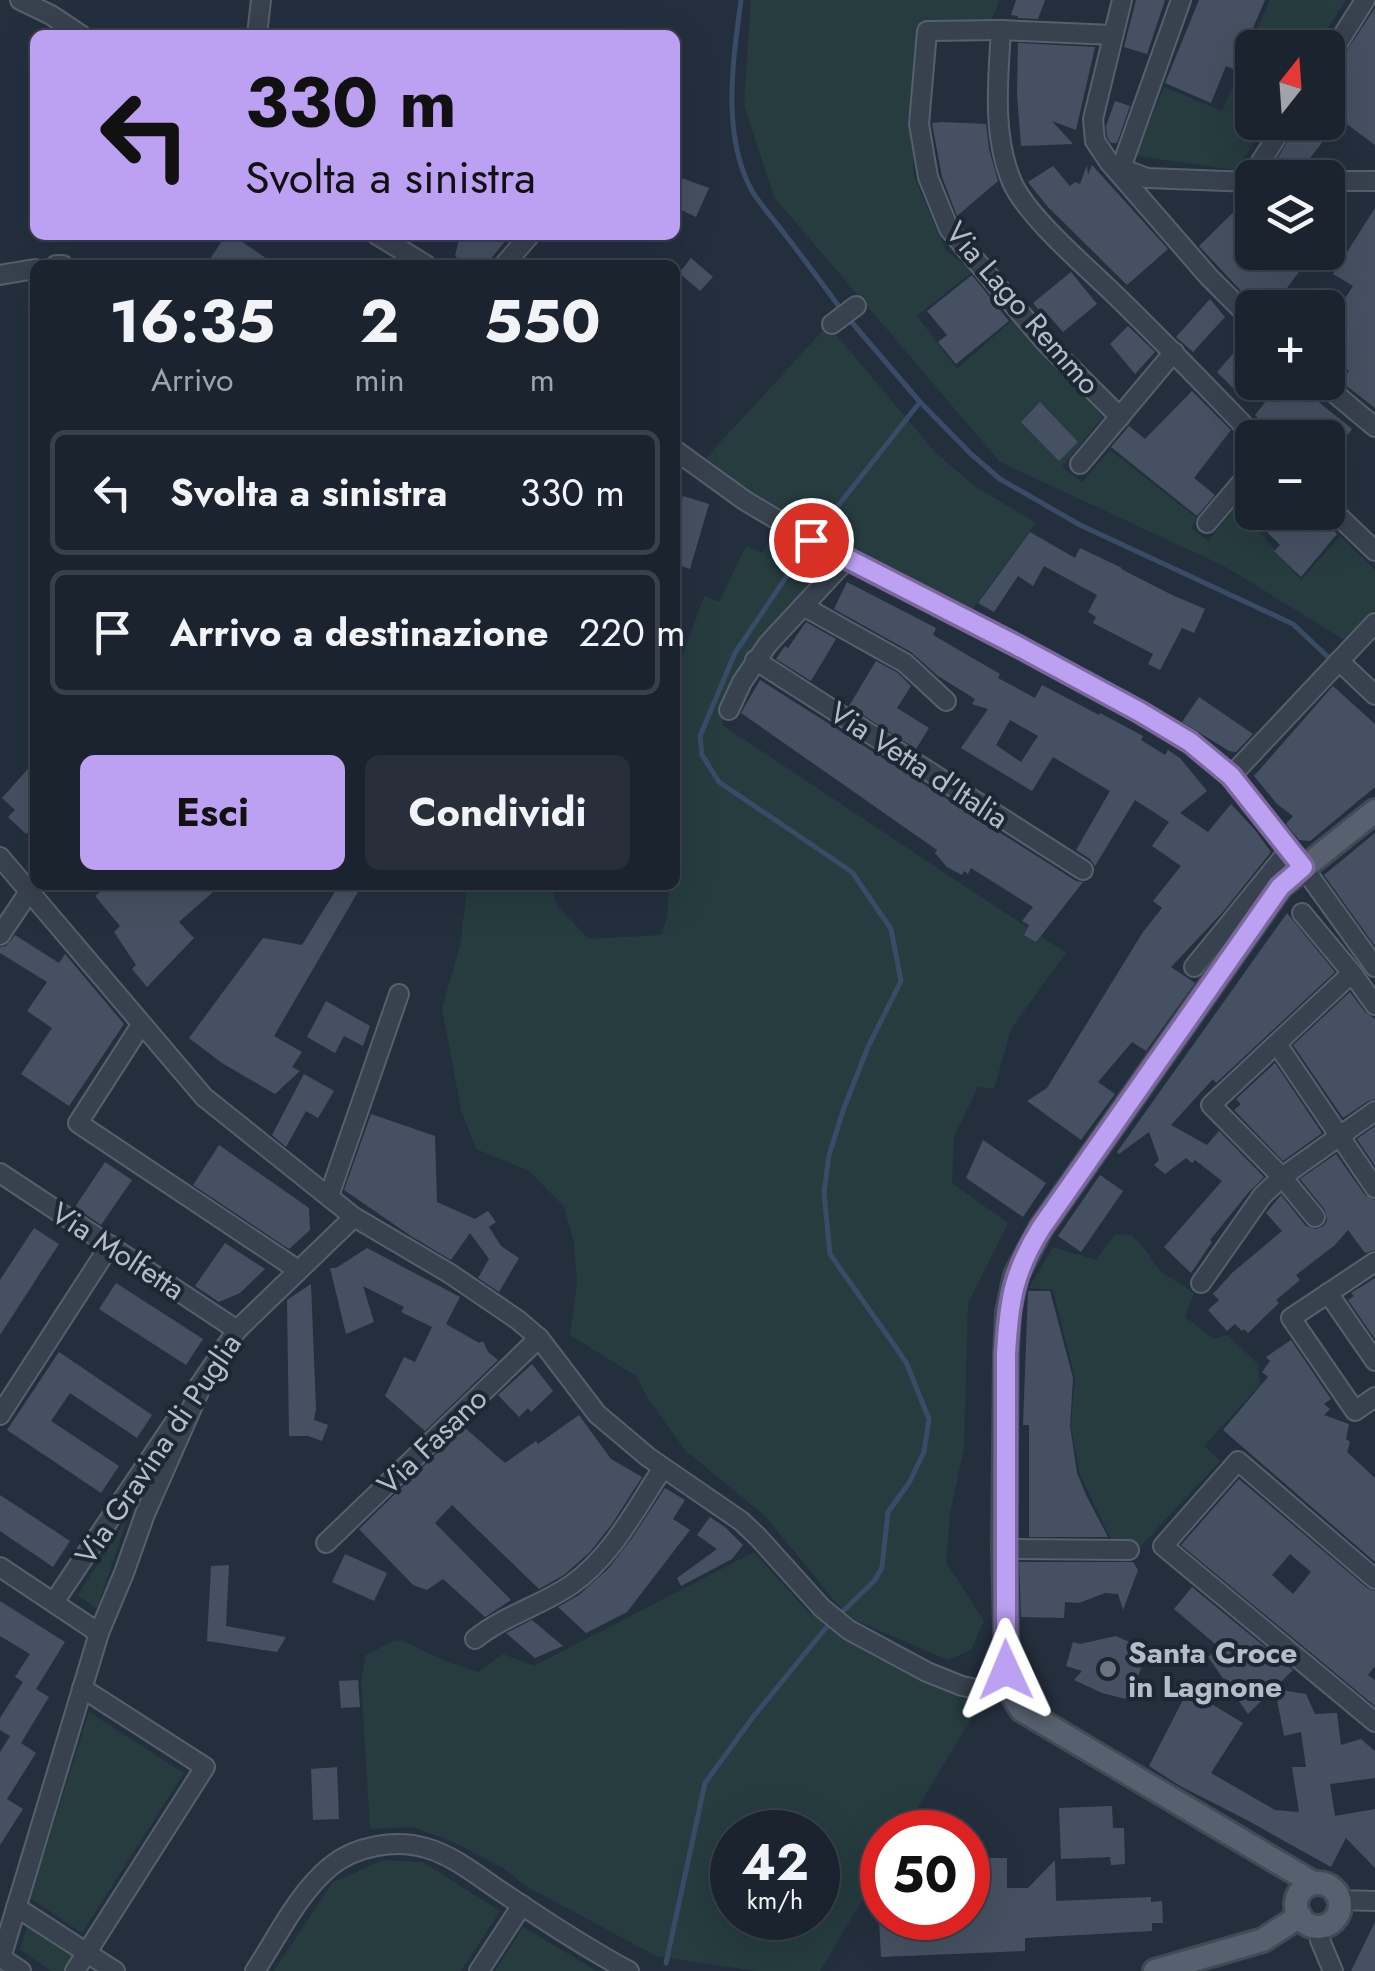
<!DOCTYPE html>
<html lang="it">
<head>
<meta charset="utf-8">
<style>
	:root { --surface:#1b232e; --page:#282f3a; --text:#f1f3f6; --muted:#a0a4aa; --line:#39404a; --accent:#bca0f2 }
	body { margin:0; font-family:Jost,sans-serif; background:var(--page); color:var(--text); height:100vh; display:flex; flex-direction:column; font-size:38px; white-space:nowrap }
	* { box-sizing:border-box; margin:0 }
	p { font-size:32px; color:var(--muted) }
	.icon { flex:none; width:55px; height:55px; fill:none; stroke:currentColor; stroke-width:2; stroke-linecap:round; stroke-linejoin:round }
	.map { position:relative; flex:1; overflow:hidden }
	.panel { position:absolute; left:30px; top:260px; width:650px; height:630px; display:flex; flex-direction:column; background:var(--surface); border-radius:15px; box-shadow:0 10px 40px #0002,0 0 0 2px var(--line) }
	.panel>* { flex:none }
	.guide { position:absolute; left:30px; top:30px; width:650px; height:210px; border-radius:15px; box-shadow:0 10px 40px #0002,0 0 0 2px var(--line); background:#bca0f2; color:#111; overflow:hidden }
	.needle { width:65px; rotate:17deg }
	.fabs { position:absolute; left:1235px; top:30px; display:grid; gap:20px }
	.fabs a { display:grid; place-items:center; width:110px; height:110px; border-radius:15px; background:var(--surface); box-shadow:0 10px 40px #0002,0 0 0 2px var(--line); font-size:50px }
	.speed { position:absolute; left:710px; top:1810px; display:flex; gap:20px; font-size:50px; font-weight:700; text-align:center }
	.speed>* { display:grid; place-content:center; width:130px; height:130px; border-radius:50%; background:var(--surface); box-shadow:0 10px 40px #0002,0 0 0 2px var(--line); line-height:1 }
	.speed small { font-size:25px; font-weight:400 }
	.speed .limit { border:15px solid #d22; background:#fff; color:#111 }
	.pin { position:absolute; display:grid; place-items:center; width:85px; height:85px; color:#fff; margin:-42px; border:5px solid #fff; border-radius:50%; box-shadow:0 2px 10px #0007 }
	.me { position:absolute; width:110px; margin:-55px; rotate:359deg; stroke-linejoin:round; filter:drop-shadow(0 0 8px #0008) }
	.turn { display:flex; align-items:center; gap:35px; height:210px; padding:0 50px; font-size:45px }
	.turn .icon { width:130px; height:130px; stroke-width:2.5 }
	.turn b { display:block; font-size:70px; line-height:85px }
	.eta { display:flex; justify-content:space-evenly; align-items:center; height:170px; text-align:center }
	.eta b { font-size:60px; font-weight:700; line-height:70px }
	.cta { display:flex; gap:20px; margin-top:auto; padding:20px 50px }
	.cta a { flex:1; height:115px; border-radius:15px; background:var(--accent); color:#111; font-size:40px; font-weight:700; line-height:115px; text-align:center }
	.cta a+a { background:var(--page); color:var(--text) }
	ul { padding:0; list-style:none }
	li { display:flex; align-items:center; gap:30px; height:125px; margin:0 20px 15px; padding:0 30px; border:5px solid var(--line); border-radius:15px }
	li div { flex:1 }
	li b { display:block; font-size:38px }
	li em { font-style:normal }
	.map>svg:first-child { display:block }
	.green { fill:#263c3f; fill-rule:evenodd }
	.lines { fill:none; stroke-linecap:round; stroke-linejoin:round }
	.stream { stroke:#394c67; stroke-width:5 }
	.building { fill:#455162; fill-rule:evenodd }
	.minor-casing { stroke:#565f6c; stroke-width:22 }
	.major-casing { stroke:#414a57; stroke-width:28 }
	.minor { stroke:#38414e; stroke-width:18 }
	.major { stroke:#56606e; stroke-width:22 }
	.route-casing { stroke:#7a689d; stroke-width:25 }
	.route { stroke:#bca0f2; stroke-width:18 }
	.worship-dot { fill:#6b7280; stroke:#1d2633; stroke-width:4 }
	.labels { text-anchor:middle; dominant-baseline:central; stroke-width:8; stroke-linejoin:round; paint-order:stroke }
	.street-label { font-size:30px; fill:#b4bcc9; stroke:#1d2633 }
	.poi-label { font-size:30px; font-weight:bold; fill:#b4bcc9; stroke:#1d2633; text-anchor:start }
</style>
</head>
<body>
<div class="map">
<svg width="1375" height="1971" viewBox="0 0 1375 1971">
	<rect width="100%" height="100%" fill="#242f3e"/>
	<g class="green">
		<path d="M751 0H1000L989 26 924 27 911 89 914 176 946 251 973 271 917 316 957 369 1016 317 1103 417 1062 467 1082 482 1110 450 1197 518 1191 528 1208 541 1237 506 1301 580 1340 536 1375 570V609L1346 641 1226 567 1000 462 774 197 744 105Z"/>
		<path d="M1270 0H1346L1316 47 1252 48V122L1267 123 1236 170 1136 156 1164 87 1222 111Z"/>
		<path d="M828 325 935 452 973 485 1036 523 970 613 792 521 735 482 706 458Z"/>
		<path d="M773 535 831 568 782 614 730 680 722 725 1066 953 1011 1029 994 1089 978 1087 954 1137 952 1183 1008 1223 968 1303 964 1448 950 1514 946 1562 984 1621 971 1650 948 1660 855 1620 837 1604 765 1516 685 1450 649 1400 636 1376 570 1335 577 1284 574 1242 564 1207 529 1171 476 1149 461 1110 442 1008 460 946 467 890 465 885H550L558 907 589 939 661 935 667 918 669 885H675V808L679 761 675 752V676L704 596 719 602 746 546 762 553Z"/>
		<path d="M1115 1234 1131 1235 1141 1244 1161 1272 1194 1293 1185 1317 1214 1339 1227 1335 1258 1364 1260 1385 1204 1446 1220 1461 1140 1547 1131 1541H1112L1080 1475 1071 1426 1075 1378 1053 1290 1029 1288 1053 1247 1096 1260Z"/>
		<path d="M128 1517 97 1609 78 1595Z"/>
		<path d="M754 1552 810 1614 879 1659 979 1706 903 1832H882V1867L820 1971H756L656 1956 524 1885 503 1868 449 1840 412 1827 370 1829 361 1681 366 1655 393 1641 401 1640 445 1661 478 1672 503 1654 534 1666ZM732 1832H818V1918H732Z"/>
		<path d="M89 1712 184 1773 82 1933 30 1898Z"/>
		<path d="M383 1860 423 1862 500 1911 461 1971H274L332 1883Z"/>
		<path d="M27 1927 73 1957 65 1971H51L20 1949Z"/>
		<path d="M523 1927 597 1971H495Z"/>
	</g>
	<g class="lines">
		<g class="stream">
			<path d="M741 0C733 61 721 134 752 191 760 204 771 216 780 228 801 255 821 282 841 309"/>
			<path d="M848 318 920 402 971 454 1000 479 1080 525 1293 624 1328 657"/>
			<path d="M666 1963 705 1783 753 1717 825 1629 875 1580 882 1567 888 1512 909 1483 924 1452 929 1419 906 1362 830 1254 824 1193 829 1155 844 1108 868 1047 901 981 891 929 852 872 719 782 702 755 700 736 735 653 811 540 920 402"/>
		</g>
	</g>
	<g class="building">
		<path d="M1016 0H1045L1038 19 1018 18V16L1011 15Z"/>
		<path d="M1136 0H1165L1147 54 1124 47Z"/>
		<path d="M1199 0H1265L1235 70 1226 66 1211 103 1165 83Z"/>
		<path d="M1375 8V145L1340 119 1301 170 1270 171 1299 122H1328V79Z"/>
		<path d="M1018 43 1095 47 1076 130 1052 121 1073 144 1021 146 1017 94Z"/>
		<path d="M1115 101 1130 106 1117 143H1111L1107 137 1106 126Z"/>
		<path d="M942 122 986 124 989 149 998 181 957 216 942 177 932 123Z"/>
		<path d="M1087 165 1088 175 1092 165 1168 249 1127 285 1048 207 1028 182 1053 166 1070 186 1075 182 1080 184Z"/>
		<path d="M679 177 709 188 696 217 679 209 682 202 680 200 682 195 675 192Z"/>
		<path d="M1252 194V252H1308L1305 264 1272 308H1257L1199 246Z"/>
		<path d="M1375 208V408L1340 381 1349 371 1328 355V324L1353 286 1333 274Z"/>
		<path d="M226 235H232L276 265H206Z"/>
		<path d="M460 235H510L486 265H466L455 256Z"/>
		<path d="M691 258 713 277 700 291 679 273Z"/>
		<path d="M1071 272 1097 304 1063 332 1049 316 1046 319 1033 303Z"/>
		<path d="M972 275 1009 321 956 364 938 342 947 335 927 311Z"/>
		<path d="M1210 299 1225 317 1193 352 1176 337Z"/>
		<path d="M1128 326 1155 352 1135 374 1110 344Z"/>
		<path d="M1245 340 1252 347V376L1238 393 1217 372Z"/>
		<path d="M1281 382H1294L1352 429 1328 460V438H1278L1255 415Z"/>
		<path d="M1192 391 1231 430 1194 478 1215 495 1197 516 1111 447 1129 426 1145 439Z"/>
		<path d="M1040 402 1078 442 1059 461 1021 422Z"/>
		<path d="M683 496 709 504 690 569 675 564V523Z"/>
		<path d="M1247 512H1316L1337 534 1301 577 1274 551 1280 545Z"/>
		<path d="M1030 532 1075 558 1080 548 1122 568 1121 569 1172 595 1205 609 1194 633 1182 628 1160 670 1148 664 1153 654 1093 623 1096 617 1088 612 1097 595 1044 566 1033 586 1018 576 994 612 978 603Z"/>
		<path d="M847 582 936 628 933 635 1000 674 998 678 1035 698 1042 685 1099 715 1100 713 1143 736 1141 740 1165 755 1168 750 1180 758 1207 791 1180 813 1208 832 1231 804 1255 830 1271 852 1222 913 1171 967 1195 983 1146 1051 1132 1042 1098 1082 1115 1094 1081 1140 1027 1101 1047 1088 1143 932 1162 908 1153 901 1181 866 1152 846 1169 822 1135 800 1095 866 1090 859 1076 850 1110 791 1053 757 1032 791 961 748 988 709 972 704 975 699 938 676 911 652 834 609ZM1010 720 1038 736 1021 762 996 745Z"/>
		<path d="M806 622 836 639 811 681 776 659 785 646 788 648Z"/>
		<path d="M876 661 898 673 911 686 897 708 929 728 916 749 849 706Z"/>
		<path d="M760 680 1076 881 1083 882 1036 942 1024 935 1029 925 1022 921 1033 907 971 868 968 874 964 871 962 875 947 867 935 853 937 850 741 713Z"/>
		<path d="M1333 686 1375 724V787L1310 841 1299 840 1286 824 1293 816 1277 804 1254 776Z"/>
		<path d="M1199 697 1253 734 1236 752 1229 751 1182 722Z"/>
		<path d="M35 761V825L26 834 8 817 15 810 2 798Z"/>
		<path d="M1375 833V946L1324 875Z"/>
		<path d="M109 885H221L179 922 194 938 147 987 132 969 136 965 114 932 120 926 95 896Z"/>
		<path d="M339 885H362L274 1036 302 1052 292 1067 300 1071 275 1094 222 1063 189 1038 263 938 302 945Z"/>
		<path d="M1287 913 1335 972 1216 1083 1213 1079 1171 1125 1207 1145 1219 1131 1264 1177 1248 1193 1210 1240 1212 1242 1191 1273 1164 1247 1222 1181 1195 1160 1192 1163 1186 1158 1165 1174 1154 1165 1159 1160 1149 1132 1119 1154 1117 1152Z"/>
		<path d="M15 935 59 963 65 954 124 1024 69 1106 21 1074 52 1028 27 1011 47 982 0 953V947L6 946Z"/>
		<path d="M1350 992 1365 1012 1375 1019V1099L1368 1101 1343 1118 1293 1045Z"/>
		<path d="M326 1001 370 1026 363 1046 344 1036 335 1053 307 1037Z"/>
		<path d="M1275 1063 1322 1133 1283 1161 1234 1110 1241 1104 1236 1099Z"/>
		<path d="M304 1074 334 1091 318 1118 306 1111 286 1147 272 1135Z"/>
		<path d="M371 1114 435 1136 437 1202 475 1219 488 1211 496 1222 489 1227 501 1246 519 1258 499 1292 478 1278 489 1259 470 1233 451 1260 411 1236 344 1190Z"/>
		<path d="M1375 1126V1166L1357 1139Z"/>
		<path d="M983 1140 1046 1183 1023 1217 966 1178Z"/>
		<path d="M219 1145 309 1208 310 1230 289 1249 193 1185Z"/>
		<path d="M1336 1154 1365 1195 1375 1200V1250L1365 1253 1348 1230 1335 1245 1296 1275 1300 1280 1276 1300 1279 1303 1248 1333 1244 1329 1242 1331 1235 1324 1227 1331 1208 1310 1219 1300 1213 1294 1232 1273 1282 1231 1266 1213 1281 1195 1306 1226 1316 1229 1324 1226 1327 1220 1325 1210 1300 1179Z"/>
		<path d="M105 1162 132 1180 101 1225 75 1207Z"/>
		<path d="M1100 1175 1123 1191 1081 1252 1058 1236Z"/>
		<path d="M34 1228 59 1244 0 1335V1280Z"/>
		<path d="M225 1243 265 1269 240 1293 219 1302 195 1286Z"/>
		<path d="M367 1248 460 1297 446 1324 479 1343 483 1341 488 1352 498 1360 425 1431 385 1396 404 1357 415 1362 432 1327 401 1312 404 1307 363 1286 374 1322 346 1334 330 1268H336Z"/>
		<path d="M1375 1278V1339L1348 1300 1354 1296 1351 1293Z"/>
		<path d="M116 1283 203 1339 186 1365 99 1309Z"/>
		<path d="M311 1284 316 1409 314 1420 328 1425 322 1441 308 1436H289L287 1300Z"/>
		<path d="M1028 1291H1050L1073 1378 1070 1426 1077 1473 1086 1495 1108 1537H1029V1425H1023Z"/>
		<path d="M1291 1340 1331 1399 1324 1404 1330 1409 1324 1415 1349 1424 1346 1439 1350 1442 1347 1452 1375 1478V1562L1223 1430 1268 1377 1262 1372 1270 1361 1266 1357Z"/>
		<path d="M59 1352 152 1415 137 1438 70 1393 51 1421 119 1466 101 1493 7 1430Z"/>
		<path d="M532 1364 553 1391 531 1412 528 1408 519 1417 498 1395Z"/>
		<path d="M579 1415 611 1459 642 1477 612 1524 590 1552 564 1575 541 1588 539 1589 452 1505 435 1523 511 1600 485 1617 443 1579 427 1590 413 1585 359 1529 464 1427 505 1463 536 1441 538 1444Z"/>
		<path d="M1239 1479 1367 1588 1375 1591V1666L1368 1675 1375 1680V1706L1181 1545ZM1290 1554 1311 1572 1293 1594 1272 1575Z"/>
		<path d="M665 1488 685 1500 673 1519 690 1530 627 1612 586 1633 558 1607 579 1595 608 1569 632 1538Z"/>
		<path d="M0 1495 70 1541 53 1567 0 1531Z"/>
		<path d="M710 1517 726 1528 743 1545 732 1559 681 1586 677 1578 717 1549 697 1535Z"/>
		<path d="M345 1554 387 1573 374 1601 332 1582Z"/>
		<path d="M1019 1562H1133L1138 1570 1123 1610 1118 1594 1105 1593 1079 1603 1065 1602 1064 1618 1021 1617Z"/>
		<path d="M229 1565 226 1626 286 1637 277 1652 207 1641 211 1566Z"/>
		<path d="M1192 1587 1293 1670 1248 1714 1208 1657 1220 1648 1174 1609Z"/>
		<path d="M0 1601 65 1642 36 1689 49 1697 21 1743 36 1753 7 1799 23 1809 0 1845V1752L10 1736 0 1730V1718L23 1682 15 1677 30 1654 0 1636Z"/>
		<path d="M532 1620 563 1646 535 1658 506 1633Z"/>
		<path d="M1116 1636 1127 1641 1149 1645 1130 1700 1102 1693 1074 1680 1082 1671 1066 1666 1073 1642 1080 1644Z"/>
		<path d="M358 1680 360 1707 341 1708 339 1681Z"/>
		<path d="M1275 1689 1306 1694 1315 1714 1337 1713 1341 1745 1361 1739 1375 1751V1778L1330 1784 1335 1816 1375 1809V1868L1346 1838 1331 1867 1245 1819 1180 1786 1149 1766 1188 1690 1243 1723 1211 1773 1275 1810 1299 1812 1292 1767H1306L1301 1732 1284 1736Z"/>
		<path d="M337 1767 339 1819 313 1820 311 1769Z"/>
		<path d="M1112 1806 1113 1828H1124L1125 1864 1111 1865 1110 1857 1061 1859 1059 1808Z"/>
		<path d="M982 1858H1007V1888H1028L1055 1860 1056 1901 1151 1897V1902L1162 1901 1163 1923H1152V1931L1025 1938V1951L881 1957 879 1919 968 1918V1861H982Z"/>
		<path d="M1375 1922V1971H1351Z"/>
	</g>
	<g class="lines">
		<g class="minor-casing">
			<g id="minor">
				<path d="M20 0 51 15 81 35"/>
				<path d="M1122 0 1093 119 1095 141 1109 162 1209 277 1252 320"/>
				<path d="M1001 30 927 31 919 124 928 177 949 229 1045 342 1120 417"/>
				<path d="M257 35 261 0"/>
				<path d="M1113 35 1001 30C998 79 992 136 1012 182 1027 216 1082 263 1110 290 1160 338 1208 388 1256 438"/>
				<path d="M1328 59 1365 0"/>
				<path d="M1115 166 1147 178 1252 182"/>
				<path d="M1121 168 1181 0"/>
				<path d="M1328 181H1375"/>
				<path d="M1248 182 1286 122"/>
				<path d="M377 235 426 265"/>
				<path d="M56 265H63"/>
				<path d="M504 265 530 235"/>
				<path d="M0 275 35 269"/>
				<path d="M832 324 856 306"/>
				<path d="M1321 382 1375 427"/>
				<path d="M675 450 744 500 811 540 1014 644 1140 712 1190 743 1231 776 1290 849 1375 967"/>
				<path d="M1080 464 1174 352"/>
				<path d="M1328 506 1375 551"/>
				<path d="M1207 523 1252 470"/>
				<path d="M803 606 905 663 946 701"/>
				<path d="M755 660 1083 870"/>
				<path d="M1339 661 1375 695"/>
				<path d="M729 710 742 682 768 644 847 559"/>
				<path d="M1231 776 1375 623"/>
				<path d="M0 857 204 1097 354 1217 449 1273 518 1320 539 1338 597 1414 648 1457 741 1521 758 1537 822 1608 849 1630 927 1672 962 1686 986 1691 1008 1686"/>
				<path d="M1302 913 1352 973 1375 1005"/>
				<path d="M0 935 29 892"/>
				<path d="M1194 967 1290 849"/>
				<path d="M141 1025 78 1123 298 1270"/>
				<path d="M1277 1044 1375 1188"/>
				<path d="M0 1173 237 1330"/>
				<path d="M329 1196 399 994"/>
				<path d="M1315 1217 1282 1177 1211 1105 1352 973"/>
				<path d="M1375 1262 1291 1318 1355 1411 1375 1397"/>
				<path d="M1201 1283 1262 1196 1282 1177 1375 1111"/>
				<path d="M1328 1293 1375 1361"/>
				<path d="M199 1386 237 1330 354 1217"/>
				<path d="M0 1415 110 1245"/>
				<path d="M326 1543 539 1338"/>
				<path d="M1004 1549 1129 1550"/>
				<path d="M0 1567 99 1633"/>
				<path d="M1375 1579 1238 1461 1163 1546 1375 1722"/>
				<path d="M54 1602 179 1416"/>
				<path d="M475 1639C505 1615 540 1606 571 1585 612 1557 636 1508 663 1468"/>
				<path d="M1340 1900 1375 1901"/>
				<path d="M16 1907 115 1971"/>
				<path d="M1319 1927 1320 1940 1333 1971"/>
				<path d="M0 1957 21 1971"/>
				<path d="M1 1958 99 1633 124 1573 145 1514 205 1378"/>
				<path d="M75 1971 205 1767 82 1688"/>
				<path d="M255 1971C278 1936 298 1893 331 1866 356 1846 395 1839 426 1848 455 1856 480 1878 505 1894 545 1921 586 1948 629 1971"/>
				<path d="M479 1971 522 1905"/>
			</g>
		</g>
		<g class="major-casing">
			<g id="major">
				<circle cx="1318" cy="1905" r="22"/>
				<path d="M1313 1883 1022 1710C1012 1697 1008 1686 1007 1670L1004 1549 1006 1353 1008 1312 1016 1275 1041 1228 1280 887 1375 811"/>
				<path d="M1155 1971 1263 1940 1300 1916"/>
			</g>
		</g>
		<use href="#minor" class="minor"/>
		<use href="#major" class="major"/>
	</g>
	<g class="lines">
		<g class="route-casing">
			<path id="route" d="M811 540 1014 644 1140 712 1190 742 1231 776 1303 867 1280 887 1041 1228C1013 1273 1009 1301 1006 1354V1670"/>
		</g>
		<use href="#route" class="route"/>
	</g>
	<circle class="worship-dot" cx="1108" cy="1669" r="10"/>
	<g class="labels">
		<g class="street-label">
			<text transform="translate(1023 308) rotate(49)">Via Lago Remmo</text>
			<text transform="translate(919 765) rotate(33)">Via Vetta d'Italia</text>
			<text transform="translate(118 1251) rotate(33)">Via Molfetta</text>
			<text transform="translate(432 1441) rotate(-44)">Via Fasano</text>
			<text transform="translate(158 1449) rotate(-56)">Via Gravina di Puglia</text>
		</g>
		<g class="poi-label">
			<text x="1128" y="1652">Santa Croce<tspan x="1128" dy="34">in Lagnone</tspan></text>
		</g>
	</g>
</svg>
<div class="fabs">
<a><svg class="needle" viewBox="-14 -14 28 28"><path d="M0-13l5 13h-10z" fill="#e53935"/><path d="M0 13l5-13h-10z" fill="#a0a4aa"/></svg></a>
<a><svg class="icon" aria-label="layers" viewBox="0 0 24 24"><path d="M12 4l9 5-9 5-9-5zM3 14l9 5 9-5"/></svg></a>
<a>+</a>
<a>−</a>
</div>
<div class="speed"><div>42<small>km/h</small></div><div class="limit">50</div></div>
<div class="pin" style="left:811px;top:540px;background:#d93025"><svg class="icon" aria-label="arrive" viewBox="0 0 24 24"><path d="M6 21V4h12l-3 4 3 4H6"/></svg></div>
<svg class="me" style="left:1006px;top:1670px" viewBox="-20 -20 40 40"><path d="M0-17L14 15 0 8-14 15z" fill="#bca0f2" stroke="#fff" stroke-width="4"/></svg>
<div class="guide">
<div class="turn"><svg class="icon" aria-label="left" viewBox="0 0 24 24"><path d="M17 20v-9H6M10 6l-5 5 5 5"/></svg><div><b>330 m</b>Svolta a sinistra</div></div>
</div>
<section class="panel">
<div class="eta">
<div><b>16:35</b><p>Arrivo</p></div>
<div><b>2</b><p>min</p></div>
<div><b>550</b><p>m</p></div>
</div>
<ul>
<li><svg class="icon" aria-label="left" viewBox="0 0 24 24"><path d="M17 20v-9H6M10 6l-5 5 5 5"/></svg><div><b>Svolta a sinistra</b></div><em>330 m</em></li>
<li><svg class="icon" aria-label="arrive" viewBox="0 0 24 24"><path d="M6 21V4h12l-3 4 3 4H6"/></svg><div><b>Arrivo a destinazione</b></div><em>220 m</em></li>
</ul>
<div class="cta"><a>Esci</a><a>Condividi</a></div>
</section>
</div>
</body>
</html>
